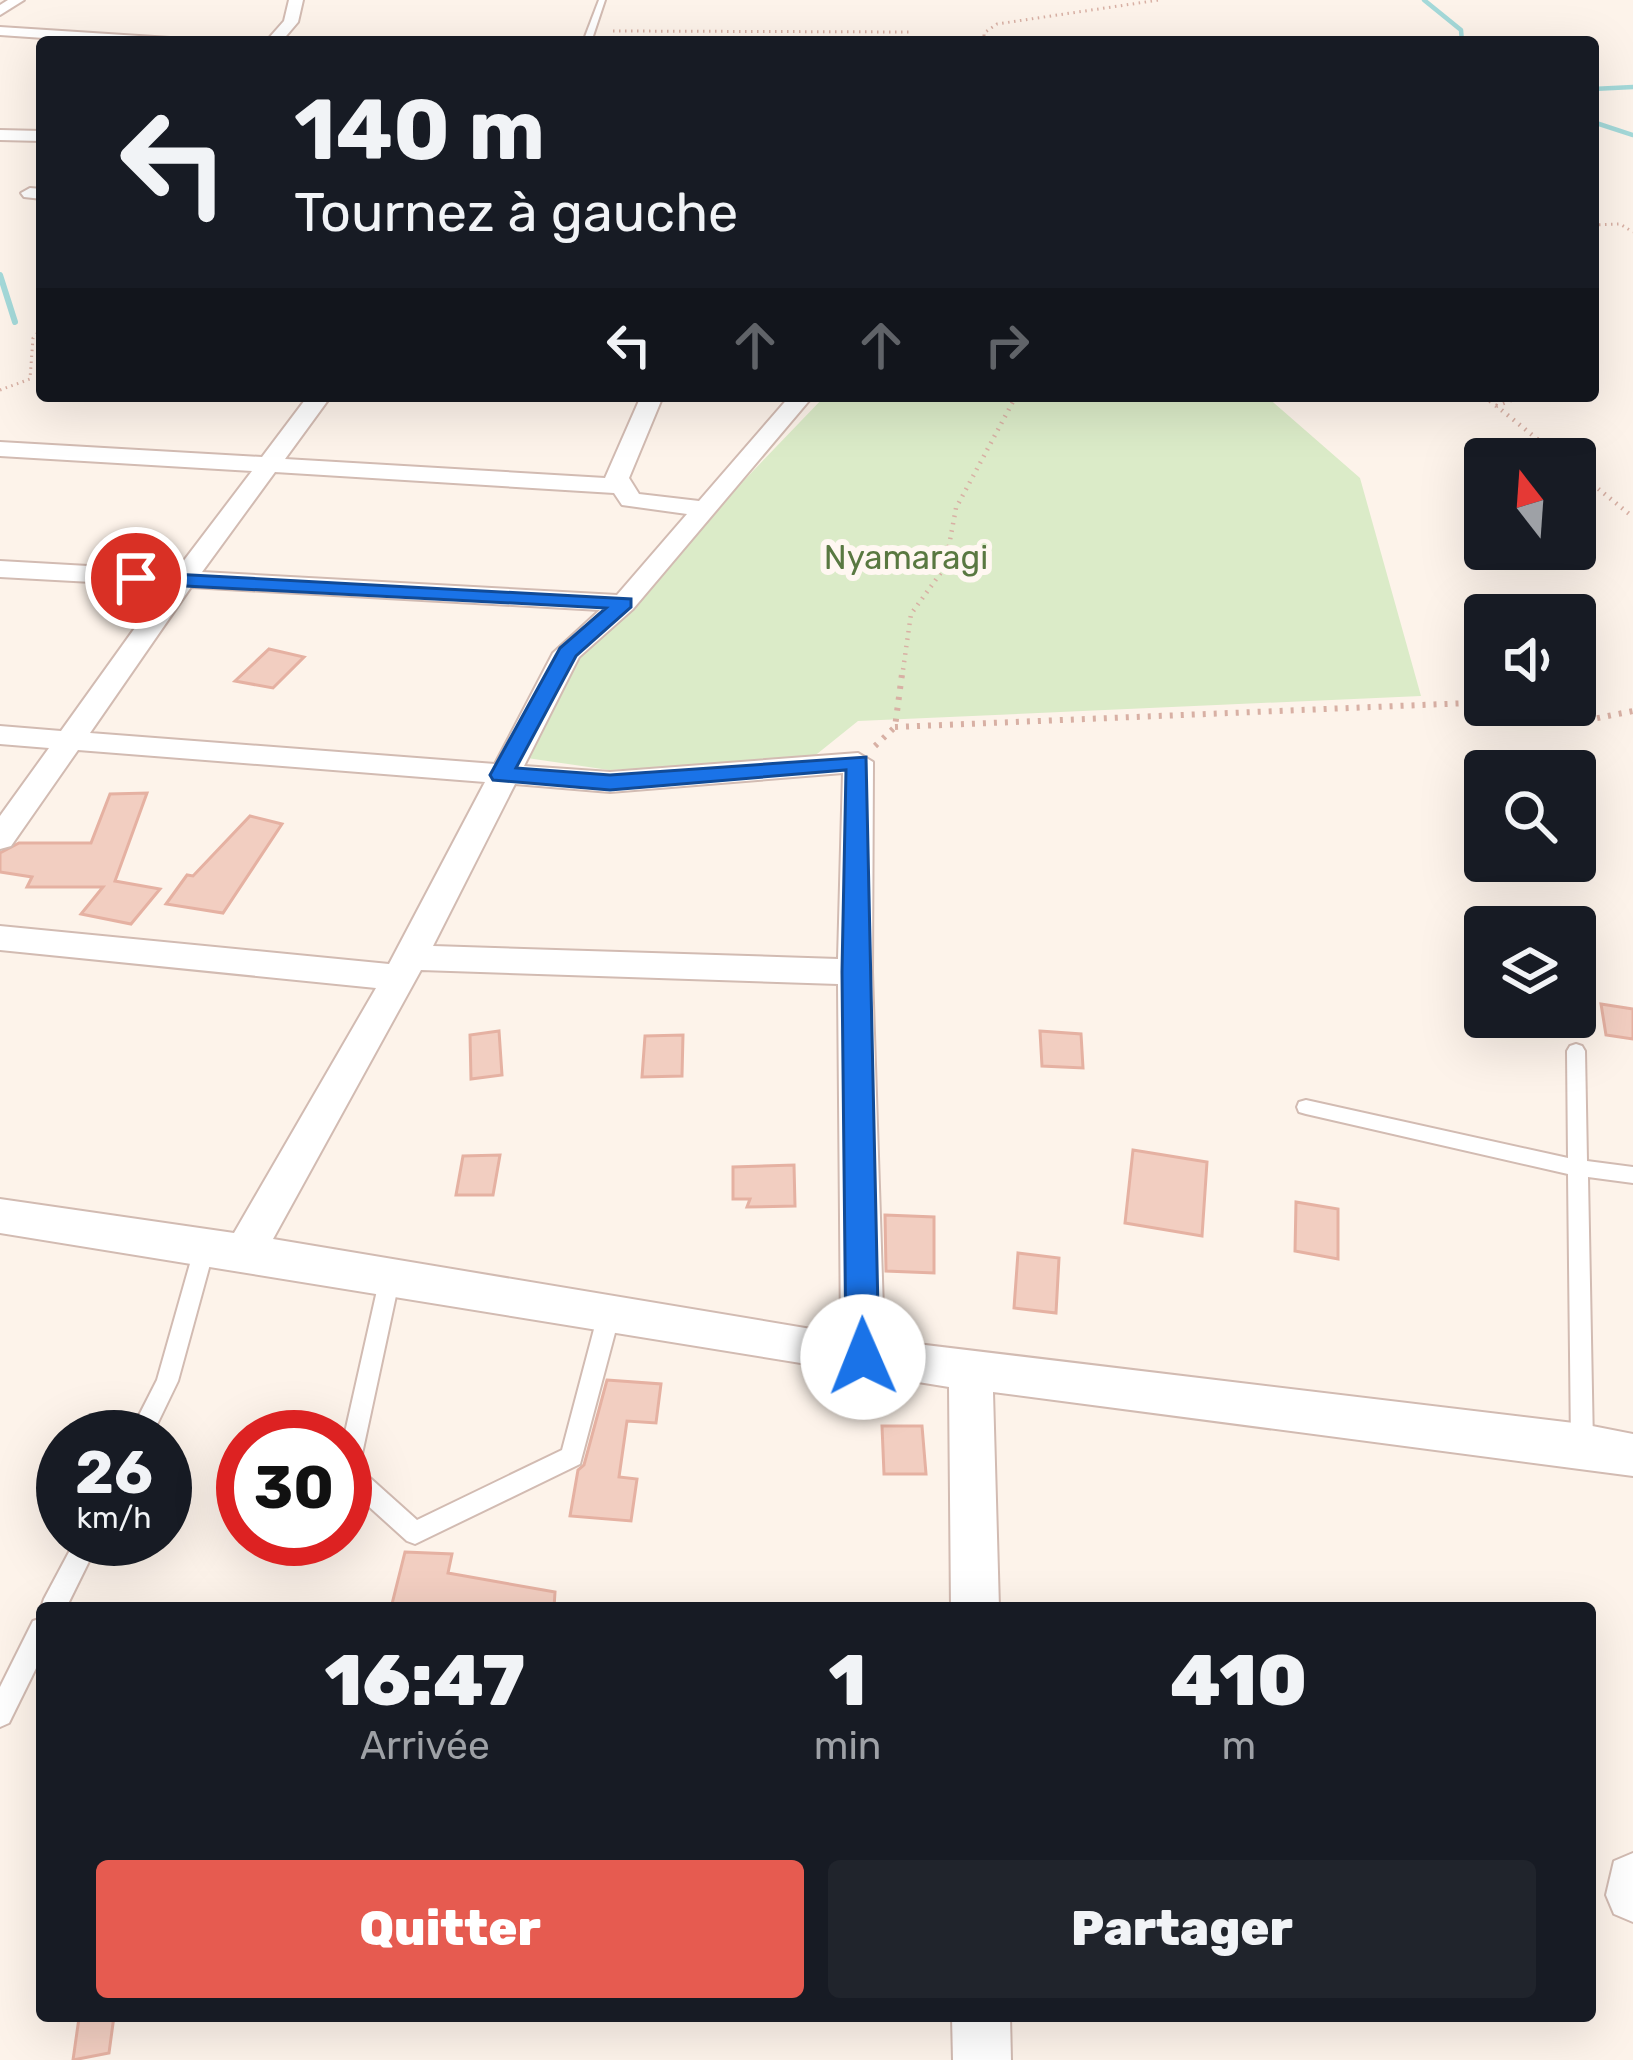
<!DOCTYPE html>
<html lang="fr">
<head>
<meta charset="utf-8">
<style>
	:root { --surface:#171b24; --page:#20242c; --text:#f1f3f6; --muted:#9ea1a6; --accent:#e65b50 }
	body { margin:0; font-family:Rubik,sans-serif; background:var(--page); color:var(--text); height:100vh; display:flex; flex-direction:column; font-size:45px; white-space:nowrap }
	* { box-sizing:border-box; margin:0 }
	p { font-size:39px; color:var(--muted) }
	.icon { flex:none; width:66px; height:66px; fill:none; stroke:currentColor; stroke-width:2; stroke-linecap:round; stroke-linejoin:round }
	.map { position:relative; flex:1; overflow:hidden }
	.sheet { position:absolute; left:36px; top:1602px; width:1560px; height:420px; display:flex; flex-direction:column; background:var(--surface); border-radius:12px; box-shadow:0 12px 48px #0002 }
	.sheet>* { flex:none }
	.top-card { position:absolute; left:36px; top:36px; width:1563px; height:366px; border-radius:12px; box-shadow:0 12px 48px #0002; background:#171b24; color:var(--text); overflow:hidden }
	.needle { width:78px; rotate:343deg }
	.buttons { position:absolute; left:1464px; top:438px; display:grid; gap:24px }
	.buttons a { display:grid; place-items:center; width:132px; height:132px; border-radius:12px; background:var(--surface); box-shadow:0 12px 48px #0002; font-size:60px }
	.speed { position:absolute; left:36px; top:1410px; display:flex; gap:24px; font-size:60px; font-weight:700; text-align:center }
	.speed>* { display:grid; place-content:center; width:156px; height:156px; border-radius:50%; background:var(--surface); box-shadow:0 12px 48px #0002; line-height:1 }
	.speed small { font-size:30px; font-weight:400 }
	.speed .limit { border:18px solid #d22; background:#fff; color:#111 }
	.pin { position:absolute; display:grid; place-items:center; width:102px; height:102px; color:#fff; margin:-51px; border:6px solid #fff; border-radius:50%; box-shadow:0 3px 12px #0007 }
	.me { position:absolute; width:132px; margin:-66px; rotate:359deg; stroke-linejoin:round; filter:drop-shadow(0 0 9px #0008) }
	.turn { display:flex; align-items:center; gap:42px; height:252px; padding:0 60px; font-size:54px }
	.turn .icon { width:156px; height:156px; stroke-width:2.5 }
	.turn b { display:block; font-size:84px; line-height:102px }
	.lanes { display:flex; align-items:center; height:114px; padding:0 60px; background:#0003; justify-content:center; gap:60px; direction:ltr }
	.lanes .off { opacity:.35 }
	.eta { display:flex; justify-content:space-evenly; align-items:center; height:204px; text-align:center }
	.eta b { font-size:72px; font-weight:800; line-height:84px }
	.button { display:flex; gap:24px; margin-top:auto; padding:24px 60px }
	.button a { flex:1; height:138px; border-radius:12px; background:var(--accent); color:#fff; font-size:48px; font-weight:800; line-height:138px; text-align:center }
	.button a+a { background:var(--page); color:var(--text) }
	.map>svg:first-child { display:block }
	.green { fill:#dbebc8 }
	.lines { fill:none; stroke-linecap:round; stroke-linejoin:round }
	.stream-far1 { stroke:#a4d9d9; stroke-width:4.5 }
	.stream { stroke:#a4d9d9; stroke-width:6 }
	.building { fill:#f2cec1; stroke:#e5b1a2; stroke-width:3 }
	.service-casing { stroke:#d2bbb2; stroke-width:4 }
	.minor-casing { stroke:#d2bbb2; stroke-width:4 }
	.path-far2 { stroke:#d8b0a4; stroke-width:3; stroke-dasharray:1.5 4.5; stroke-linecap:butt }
	.path-far1 { stroke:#d8b0a4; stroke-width:4.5; stroke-dasharray:1.5 6; stroke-linecap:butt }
	.path { stroke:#d8b0a4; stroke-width:6; stroke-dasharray:3 8; stroke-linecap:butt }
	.service { fill:#fff; fill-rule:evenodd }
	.minor { fill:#fff; fill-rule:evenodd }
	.route { fill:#1a73e8; stroke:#114b97; stroke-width:3 }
	.labels { text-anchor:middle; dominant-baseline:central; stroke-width:12; stroke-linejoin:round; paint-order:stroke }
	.far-park-label { font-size:33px; fill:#597841; stroke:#fff7f1 }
</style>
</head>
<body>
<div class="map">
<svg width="1633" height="2060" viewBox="0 0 1633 2060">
	<rect width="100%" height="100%" fill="#fdf3ea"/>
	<path class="green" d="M825 396H1266L1360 478 1421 696 858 721 807 762 609 770 527 758 584 647Z"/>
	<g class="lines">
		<g class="stream-far1">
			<path d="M1424 0 1461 30 1462 42"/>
			<path d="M1593 89 1633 87"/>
			<path d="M1593 122 1633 135"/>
		</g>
		<path class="stream" d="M0 275 15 322"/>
	</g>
	<g class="building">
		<path d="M269 649 304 657 273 688 235 681Z"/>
		<path d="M147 793 115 881 160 889 131 924 81 914 103 887H27L32 877 0 872V853L19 843H91L110 794Z"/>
		<path d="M250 816 282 824 223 913 166 904 187 875 193 876Z"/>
		<path d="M1601 1004 1633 1009V1039L1606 1035Z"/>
		<path d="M499 1031 502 1075 471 1079 470 1035Z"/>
		<path d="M1040 1031 1081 1034 1083 1068 1042 1066Z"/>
		<path d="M683 1035 682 1076 642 1077 645 1036Z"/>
		<path d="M1133 1150 1207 1162 1202 1236 1125 1223Z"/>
		<path d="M500 1155 493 1195H456L463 1156Z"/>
		<path d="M794 1165 795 1206 747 1207 750 1199H733V1167Z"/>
		<path d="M1296 1202 1338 1209V1259L1295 1251Z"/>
		<path d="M885 1215 934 1217V1273L886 1271Z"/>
		<path d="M1018 1253 1059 1258 1056 1313 1014 1308Z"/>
		<path d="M607 1380 661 1384 656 1423 627 1421 619 1477 637 1479 631 1521 570 1516 578 1470 584 1465Z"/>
		<path d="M882 1426H922L926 1474H884Z"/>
		<path d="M405 1552 452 1554 448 1573 555 1592 554 1608H391Z"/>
		<path d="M114 2016 109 2053 73 2060 79 2018Z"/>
	</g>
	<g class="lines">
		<g class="service-casing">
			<g id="service">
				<path d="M599 0H605L591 42H583Z"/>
				<path d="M1576 1044 1582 1046 1585 1051 1587 1161 1633 1167V1183L1588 1177 1593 1445 1590 1452 1582 1455 1574 1452 1571 1445 1568 1174 1306 1114 1299 1112 1297 1107 1299 1102 1306 1100 1568 1158 1567 1051 1570 1046Z"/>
				<path d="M205 1237 212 1240 215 1246 178 1381 151 1437H128L157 1380 195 1246 198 1240Z"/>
				<path d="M390 1268 397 1271 400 1277 359 1468 417 1520 562 1450 598 1314 602 1308 609 1305 616 1308 620 1314 580 1464 415 1544 407 1541 345 1485 344 1437 380 1277 383 1271Z"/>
				<path d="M76 1539H100L66 1608H42V1611L41 1608 44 1599Z"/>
				<path d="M42 1618V1656L9 1723 0 1727V1687L33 1621Z"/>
			</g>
		</g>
		<g class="minor-casing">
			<g id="minor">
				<path d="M8 0H24L0 15V5Z"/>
				<path d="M289 0H303L298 22 281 42H102L0 35V27L170 38H269L284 21Z"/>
				<path d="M0 130 42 131V141L0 140Z"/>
				<path d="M30 188 42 189V199L24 197 21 193Z"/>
				<path d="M308 396H331L285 459 605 478 641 396H663L629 478 639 494 699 501 790 396H813L633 609 579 657 524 766 610 772 858 753 873 762 872 972 884 1340 1582 1424 1633 1434V1476L993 1392 999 1608H951L949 1387 0 1233V1199L234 1233 376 988 0 950V926L389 964 485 782 78 750 11 846 0 849V816L49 748 0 744V726L61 731 165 586 0 577V561L176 571 252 471 0 456V442L262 457ZM275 472 614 493 622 505 687 514 617 595 202 572ZM191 587 600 610 553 653 495 764 90 733ZM843 773 838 959 433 946 515 784 610 792ZM421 970 838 984 841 1334 273 1239Z"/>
				<path d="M1633 1853V1922L1614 1914 1606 1895 1614 1861Z"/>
				<path d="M952 2016H1010L1011 2060H953Z"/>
			</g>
		</g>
		<g class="path-far2">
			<path d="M613 31 913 32"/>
			<path d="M984 42V33L997 24 1159 0"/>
			<path d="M1593 225 1620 224 1633 232"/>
			<path d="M0 390 30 379 33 338 42 328"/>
		</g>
		<g class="path-far1">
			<path d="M1484 396 1562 459"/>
			<path d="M1496 406 1521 396"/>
			<path d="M1575 470 1633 517"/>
			<path d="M902 677 911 614 945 567 956 508 1016 396"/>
		</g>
		<g class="path">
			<path d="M895 727 1469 703 1588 720 1633 711"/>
			<path d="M875 746 895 727 902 674"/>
		</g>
		<use href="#service" class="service"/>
		<use href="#minor" class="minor"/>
	</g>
	<path class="route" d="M136 572 631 599V607L576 656 516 768 610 775 866 757 879 1357 874 1367 863 1372 851 1367 846 1357 842 972 846 770 610 790 493 780 490 775 560 648 606 608 129 583V574Z"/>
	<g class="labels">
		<g class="far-park-label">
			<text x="906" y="557">Nyamaragi</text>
		</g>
	</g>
</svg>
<div class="buttons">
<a><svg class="needle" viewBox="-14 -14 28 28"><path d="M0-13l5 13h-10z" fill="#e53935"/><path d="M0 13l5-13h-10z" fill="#9ea1a6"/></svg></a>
<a><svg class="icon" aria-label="sound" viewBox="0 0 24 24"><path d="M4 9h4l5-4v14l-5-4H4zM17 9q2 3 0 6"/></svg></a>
<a><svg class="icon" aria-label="search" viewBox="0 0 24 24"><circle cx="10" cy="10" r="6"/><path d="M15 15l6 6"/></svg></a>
<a><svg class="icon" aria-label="layers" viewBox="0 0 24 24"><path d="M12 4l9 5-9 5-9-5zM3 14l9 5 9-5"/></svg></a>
</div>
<div class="speed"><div>26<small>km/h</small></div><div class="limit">30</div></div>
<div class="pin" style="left:136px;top:578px;background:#d93025"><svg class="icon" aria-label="arrive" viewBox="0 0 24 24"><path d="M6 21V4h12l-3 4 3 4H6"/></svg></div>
<svg class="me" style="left:863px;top:1357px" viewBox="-20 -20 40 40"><circle r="19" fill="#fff"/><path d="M0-13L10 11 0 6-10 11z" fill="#1a73e8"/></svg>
<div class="top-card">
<div class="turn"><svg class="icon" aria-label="left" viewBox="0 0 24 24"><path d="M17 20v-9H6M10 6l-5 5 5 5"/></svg><div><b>140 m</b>Tournez à gauche</div></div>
<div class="lanes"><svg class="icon" aria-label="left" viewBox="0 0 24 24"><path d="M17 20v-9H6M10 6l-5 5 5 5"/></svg><svg class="icon off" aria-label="ahead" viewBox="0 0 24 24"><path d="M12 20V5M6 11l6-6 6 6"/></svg><svg class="icon off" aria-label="ahead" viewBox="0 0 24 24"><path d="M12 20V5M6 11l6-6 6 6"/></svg><svg class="icon off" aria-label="right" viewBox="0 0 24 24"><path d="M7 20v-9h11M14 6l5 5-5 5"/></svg></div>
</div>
<section class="sheet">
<div class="eta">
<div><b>16:47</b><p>Arrivée</p></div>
<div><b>1</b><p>min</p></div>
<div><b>410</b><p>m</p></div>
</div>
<div class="button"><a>Quitter</a><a>Partager</a></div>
</section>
</div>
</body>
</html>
